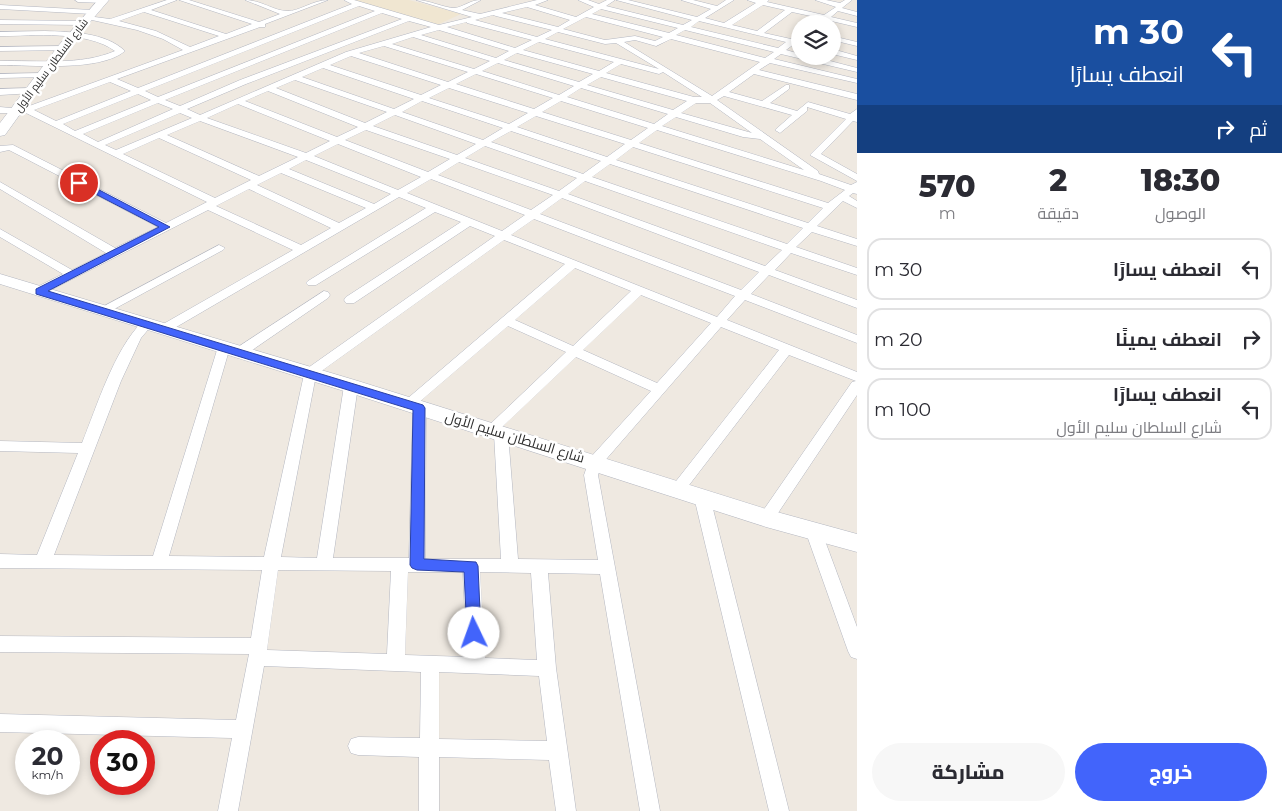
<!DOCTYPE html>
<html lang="ar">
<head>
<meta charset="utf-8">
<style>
	:root { --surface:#fff; --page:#f7f7f7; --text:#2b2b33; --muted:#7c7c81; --line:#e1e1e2; --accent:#4264fb }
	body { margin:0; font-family:Montserrat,Cairo,sans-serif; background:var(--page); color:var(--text); direction:rtl; height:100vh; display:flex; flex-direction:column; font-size:19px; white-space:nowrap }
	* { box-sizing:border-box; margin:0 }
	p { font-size:16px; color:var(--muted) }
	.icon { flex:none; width:28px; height:28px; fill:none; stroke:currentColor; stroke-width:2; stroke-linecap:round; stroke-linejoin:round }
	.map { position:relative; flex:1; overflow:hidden; direction:ltr }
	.drawer { display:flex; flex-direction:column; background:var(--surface); width:425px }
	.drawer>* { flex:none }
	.hud { background:#1a4fa0; color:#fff; overflow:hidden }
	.tools { position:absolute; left:791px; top:15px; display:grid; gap:10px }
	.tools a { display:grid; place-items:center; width:50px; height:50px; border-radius:50%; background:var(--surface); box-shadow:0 2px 8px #0003; font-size:25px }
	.speed { position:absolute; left:15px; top:730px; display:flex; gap:10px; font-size:25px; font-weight:700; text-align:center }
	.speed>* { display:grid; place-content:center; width:65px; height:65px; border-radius:50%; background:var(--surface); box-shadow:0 2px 8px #0003; line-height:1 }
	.speed small { font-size:12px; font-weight:400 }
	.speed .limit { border:8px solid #d22; background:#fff; color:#111 }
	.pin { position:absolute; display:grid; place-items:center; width:42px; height:42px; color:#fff; margin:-21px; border:2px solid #fff; border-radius:50%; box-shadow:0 1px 5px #0007 }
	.me { position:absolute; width:55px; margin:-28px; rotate:357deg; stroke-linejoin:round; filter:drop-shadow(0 0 4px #0008) }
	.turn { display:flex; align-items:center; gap:18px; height:105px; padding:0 15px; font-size:22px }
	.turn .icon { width:65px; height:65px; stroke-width:2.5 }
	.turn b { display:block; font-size:35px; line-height:42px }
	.then { display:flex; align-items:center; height:48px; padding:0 15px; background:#0003; gap:10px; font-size:19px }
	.eta { display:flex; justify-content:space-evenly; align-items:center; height:85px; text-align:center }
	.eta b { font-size:30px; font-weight:800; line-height:35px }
	.primary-button { display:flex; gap:10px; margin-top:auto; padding:10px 15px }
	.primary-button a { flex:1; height:58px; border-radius:30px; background:var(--accent); color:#fff; font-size:20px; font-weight:800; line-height:58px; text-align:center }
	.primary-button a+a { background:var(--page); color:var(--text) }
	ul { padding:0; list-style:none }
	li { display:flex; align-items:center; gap:15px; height:62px; margin:0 10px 8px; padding:0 5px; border:2px solid var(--line); border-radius:15px }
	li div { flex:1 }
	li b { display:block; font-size:19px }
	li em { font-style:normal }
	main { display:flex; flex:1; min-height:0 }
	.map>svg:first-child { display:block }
	.education { fill:#f0e6d1 }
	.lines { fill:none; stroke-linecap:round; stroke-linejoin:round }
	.street-casing { stroke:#b4b7c1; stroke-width:1 }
	.secondary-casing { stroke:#b4b7c1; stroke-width:1 }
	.street { fill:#fff; fill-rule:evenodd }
	.secondary { fill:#fff; fill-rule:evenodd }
	.route { fill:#4264fb; stroke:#2b41a3 }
	.labels { text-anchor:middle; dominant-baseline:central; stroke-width:5; stroke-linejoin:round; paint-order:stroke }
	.far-street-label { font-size:11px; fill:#2e2e2e; stroke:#fff }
	.street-label { font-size:14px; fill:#2e2e2e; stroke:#fff }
</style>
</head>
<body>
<main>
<section class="drawer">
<div class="hud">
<div class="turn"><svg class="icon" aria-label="left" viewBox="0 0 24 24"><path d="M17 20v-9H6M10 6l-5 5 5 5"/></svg><div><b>30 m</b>انعطف يسارًا</div></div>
<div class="then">ثم<svg class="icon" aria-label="right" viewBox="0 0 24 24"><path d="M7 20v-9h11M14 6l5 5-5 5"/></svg></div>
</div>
<div class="eta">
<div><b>18:30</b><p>الوصول</p></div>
<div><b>2</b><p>دقيقة</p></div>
<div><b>570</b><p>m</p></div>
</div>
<ul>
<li><svg class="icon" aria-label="left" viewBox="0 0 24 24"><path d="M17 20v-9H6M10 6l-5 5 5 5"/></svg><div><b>انعطف يسارًا</b></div><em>30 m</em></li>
<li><svg class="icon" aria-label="right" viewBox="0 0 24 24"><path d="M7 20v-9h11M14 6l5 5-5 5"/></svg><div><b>انعطف يمينًا</b></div><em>20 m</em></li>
<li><svg class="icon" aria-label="left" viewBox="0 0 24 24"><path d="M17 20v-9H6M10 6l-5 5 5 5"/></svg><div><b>انعطف يسارًا</b><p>شارع السلطان سليم الأول</p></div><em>100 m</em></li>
</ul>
<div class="primary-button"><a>خروج</a><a>مشاركة</a></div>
</section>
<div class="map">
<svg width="857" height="811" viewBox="0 0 857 811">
	<rect width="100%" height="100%" fill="#efe9e1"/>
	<path class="education" d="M351 0H409L461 14 437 25Z"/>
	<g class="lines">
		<g class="street-casing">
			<g id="street">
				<path d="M75 0H107V1L104 3 78 2Z"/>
				<path d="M167 0H177L151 10 226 34 252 24 179 0H189L259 22 280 14 245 0C261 0 274 11 287 11 298 12 313 0 328 0L265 24V27H260L117 79 138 88 352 4 344 0H354L439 25 472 17 416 0C429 0 444 8 455 8 463 7 470 0 481 0L462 10 480 14 537 0H548L535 5 576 17 594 7 578 0H588L599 4 607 0H615L606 6 683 25 692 20 616 0H628L697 17 711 9 681 0H693L717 6 726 0H734L705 18 724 23 756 3 747 0H769L767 2 824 15 836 7 815 0H826L840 3 845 0H852L842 8 857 12V16L838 11 831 17 857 23V27L827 20 822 22 818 20 820 18 792 12 764 33 791 39 800 34 798 41 800 45 794 44 786 50 800 54V56H811L857 68V72L781 54 774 59 857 79V83L770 63 759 70 857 94V100L754 74 729 92 762 101 786 85H789V89L770 103 797 111 808 102 850 114 857 109V122L853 121 821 154 857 174V181L810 155 846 119 807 107V111L780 133 775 130 792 115 724 96 717 100 818 171 819 174 851 185 857 182V194L853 193 849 196 857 201V208L843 201 817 226 857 239V246L812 232 796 247 857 268V275L791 253 775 270 857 300V308L769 275 751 294 857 335V343L745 300 727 320 857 372V395L772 522 766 524 760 522 758 518 852 382 856 381 789 355 683 493 678 495 673 493 670 489 673 485 779 350 721 327 602 464 598 475 660 811H640L600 574 548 573 556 668 576 811H556L549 760 439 757V811H419V757L358 755 351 753 348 746 351 739 358 737 420 738 421 672 264 666 238 811H218L232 738 0 732V714L236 720 249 654 0 652V636L251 638 262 570 0 568V554L37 555 78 453 0 451V441L82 443C97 406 114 350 142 322H150L152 325 141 338 121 381 54 555 153 556 218 347 224 343 229 344 230 347 169 556 264 557 305 370 495 236 470 226 354 303H346L344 300 346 297 461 222 435 212 316 285H308L306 283 308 281 426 208 399 197 166 333H158L156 330 158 327 293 250 208 210 43 294H35L33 291 35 288 63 274 0 237V229L72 270 106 253 0 189V182L115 248 158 227 9 150 0 152V146L13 145 166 223 207 202 26 113 13 118 9 115 11 113H0V107L21 109 183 50 163 39 137 30 83 18 87 16 110 19ZM763 5 785 10 757 31 732 25ZM359 6 375 11 158 97 145 91ZM527 7 570 20 558 27 502 13ZM601 9 678 28 669 33 592 14ZM144 12 219 36 190 47 156 31 119 21ZM382 13 402 19 240 80 180 106 165 100ZM493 15 496 16 552 30 537 37 475 20ZM586 17 663 37 655 41 635 36 605 40 563 29ZM409 21 431 27 346 52 200 115 187 109 246 84ZM699 21 786 42 778 48 691 27ZM467 22V23L532 40 515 48 447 27ZM439 30 509 51 496 58 421 35ZM685 30 774 52 765 58 676 35ZM558 32 605 44 616 43 659 69 545 39ZM413 37 490 61 474 69 392 44ZM671 39 760 62 712 96 624 42 635 40 656 46ZM539 42 614 62 599 71 523 50ZM384 46 468 72 448 82 359 53ZM517 53 593 74 579 82 504 60ZM351 56 441 85 421 95 330 65ZM498 63 574 86 559 95 482 71ZM621 64 659 74 663 72 702 97H694L606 73ZM323 68 414 99 394 109 302 77ZM476 74 553 98 534 109 456 84ZM601 77 687 101 673 110 587 85ZM295 80 387 112 365 123 276 88ZM110 82 131 91 56 121 34 110ZM449 88 528 113 509 124 429 98ZM581 88 668 114 654 124 567 97ZM268 91 358 127 337 137 245 101ZM138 94 151 100 75 131 63 124ZM422 101 503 128 483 140 402 112ZM561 101 648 128 631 140 542 112ZM158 103 173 109 98 142 83 134ZM696 103H710L752 133 681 113ZM238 104 330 141 306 153 207 118ZM180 113 192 118 116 150 105 145ZM395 115 476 144 457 155 373 126ZM536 116 625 144 607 157 517 127ZM676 117 743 137 760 139 804 170 662 126ZM200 121 298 157 259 176 167 135ZM366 130 450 159 428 172 345 140ZM657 130 821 181 845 190 828 203 639 143ZM511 131 601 161 583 174 491 142ZM159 138 251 180 215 198 123 154ZM338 144 421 177 398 190 314 156ZM485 146 577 178 559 191 465 158ZM633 147 823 208 808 223 616 160ZM306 160 391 194 374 204 289 169ZM459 162 553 195 531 210 438 175ZM610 164 803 228 787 244 592 177ZM281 173 366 208 339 223 257 185ZM431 179 525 215 502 231 407 193ZM585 181 782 250 765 266 568 194ZM249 189 331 228 301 245 216 206ZM562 198 759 272 741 290 540 214ZM534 219 735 296 717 317 511 235ZM504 240 565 264 401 404 403 407H413L409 558H333L358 386 356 383H346L344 386 317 558 281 557 316 375ZM575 268 631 291 573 346 515 320ZM641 295 711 323 657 383 583 350ZM508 326 566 352 484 430 486 433 494 434 501 559H425L426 408 424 405 417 404ZM576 357 651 391 590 458 584 475 598 560 518 559 508 434 506 431 500 429ZM278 570 391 571 387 654 267 650ZM408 572H463L467 657 405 655ZM480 572 531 573 537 660 485 658ZM439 672 539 676 547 741 439 739Z"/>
				<path d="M0 5 92 10 95 12 92 14 0 9Z"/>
				<path d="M0 20 82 21 86 23 82 25 0 24Z"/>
				<path d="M45 31C71 32 105 32 125 51 100 72 32 65 0 65V61C38 60 80 66 115 51 86 30 34 36 0 36V32Z"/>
				<path d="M832 36 857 42V46L832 40Z"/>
				<path d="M62 46 66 48 65 50 0 51V47Z"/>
				<path d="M832 49 857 56V60L832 54Z"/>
				<path d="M42 73 46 75 45 77 0 78V74Z"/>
				<path d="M31 88 35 91 34 93 0 95V89Z"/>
				<path d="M219 245 225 248 223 250 105 314H97L95 311Z"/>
				<path d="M324 291 328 292 330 295 328 298 245 355H235L234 352 235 349Z"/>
				<path d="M702 491 707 493 710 497 789 811H769L694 497 697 493Z"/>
				<path d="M813 524 819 526 821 530 857 627V659L851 657 848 651 805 530 807 526Z"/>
			</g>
		</g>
		<g class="secondary-casing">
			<g id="secondary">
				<path d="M98 0H109L66 50 5 135 0 136V123L59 45Z"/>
				<path d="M0 274 358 381 766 509 857 534V552L766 527 344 391 0 284Z"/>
			</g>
		</g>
		<use href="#street" class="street"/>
		<use href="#secondary" class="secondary"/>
	</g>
	<path class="route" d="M76 181H82L170 227 48 291 423 405 425 408 424 559 476 562 478 566 481 633 479 637 474 639 469 637 467 633 464 572 417 570 412 568 410 565 413 410 36 294V289L159 227 76 184Z"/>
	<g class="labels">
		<g class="far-street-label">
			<text transform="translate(51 65) rotate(-53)">شارع السلطان سليم الأول</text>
		</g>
		<g class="street-label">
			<text transform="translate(515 437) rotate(17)">شارع السلطان سليم الأول</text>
		</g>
	</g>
</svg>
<div class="tools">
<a><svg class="icon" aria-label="layers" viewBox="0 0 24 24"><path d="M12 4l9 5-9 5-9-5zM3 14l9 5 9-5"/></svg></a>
</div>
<div class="speed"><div>20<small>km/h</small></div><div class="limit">30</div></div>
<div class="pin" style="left:79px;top:183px;background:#d93025"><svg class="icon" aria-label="arrive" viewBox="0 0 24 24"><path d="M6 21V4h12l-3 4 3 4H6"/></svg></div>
<svg class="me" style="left:474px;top:633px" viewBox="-20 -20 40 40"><circle r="19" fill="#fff"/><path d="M0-13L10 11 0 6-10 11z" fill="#4264fb"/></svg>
</div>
</main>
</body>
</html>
